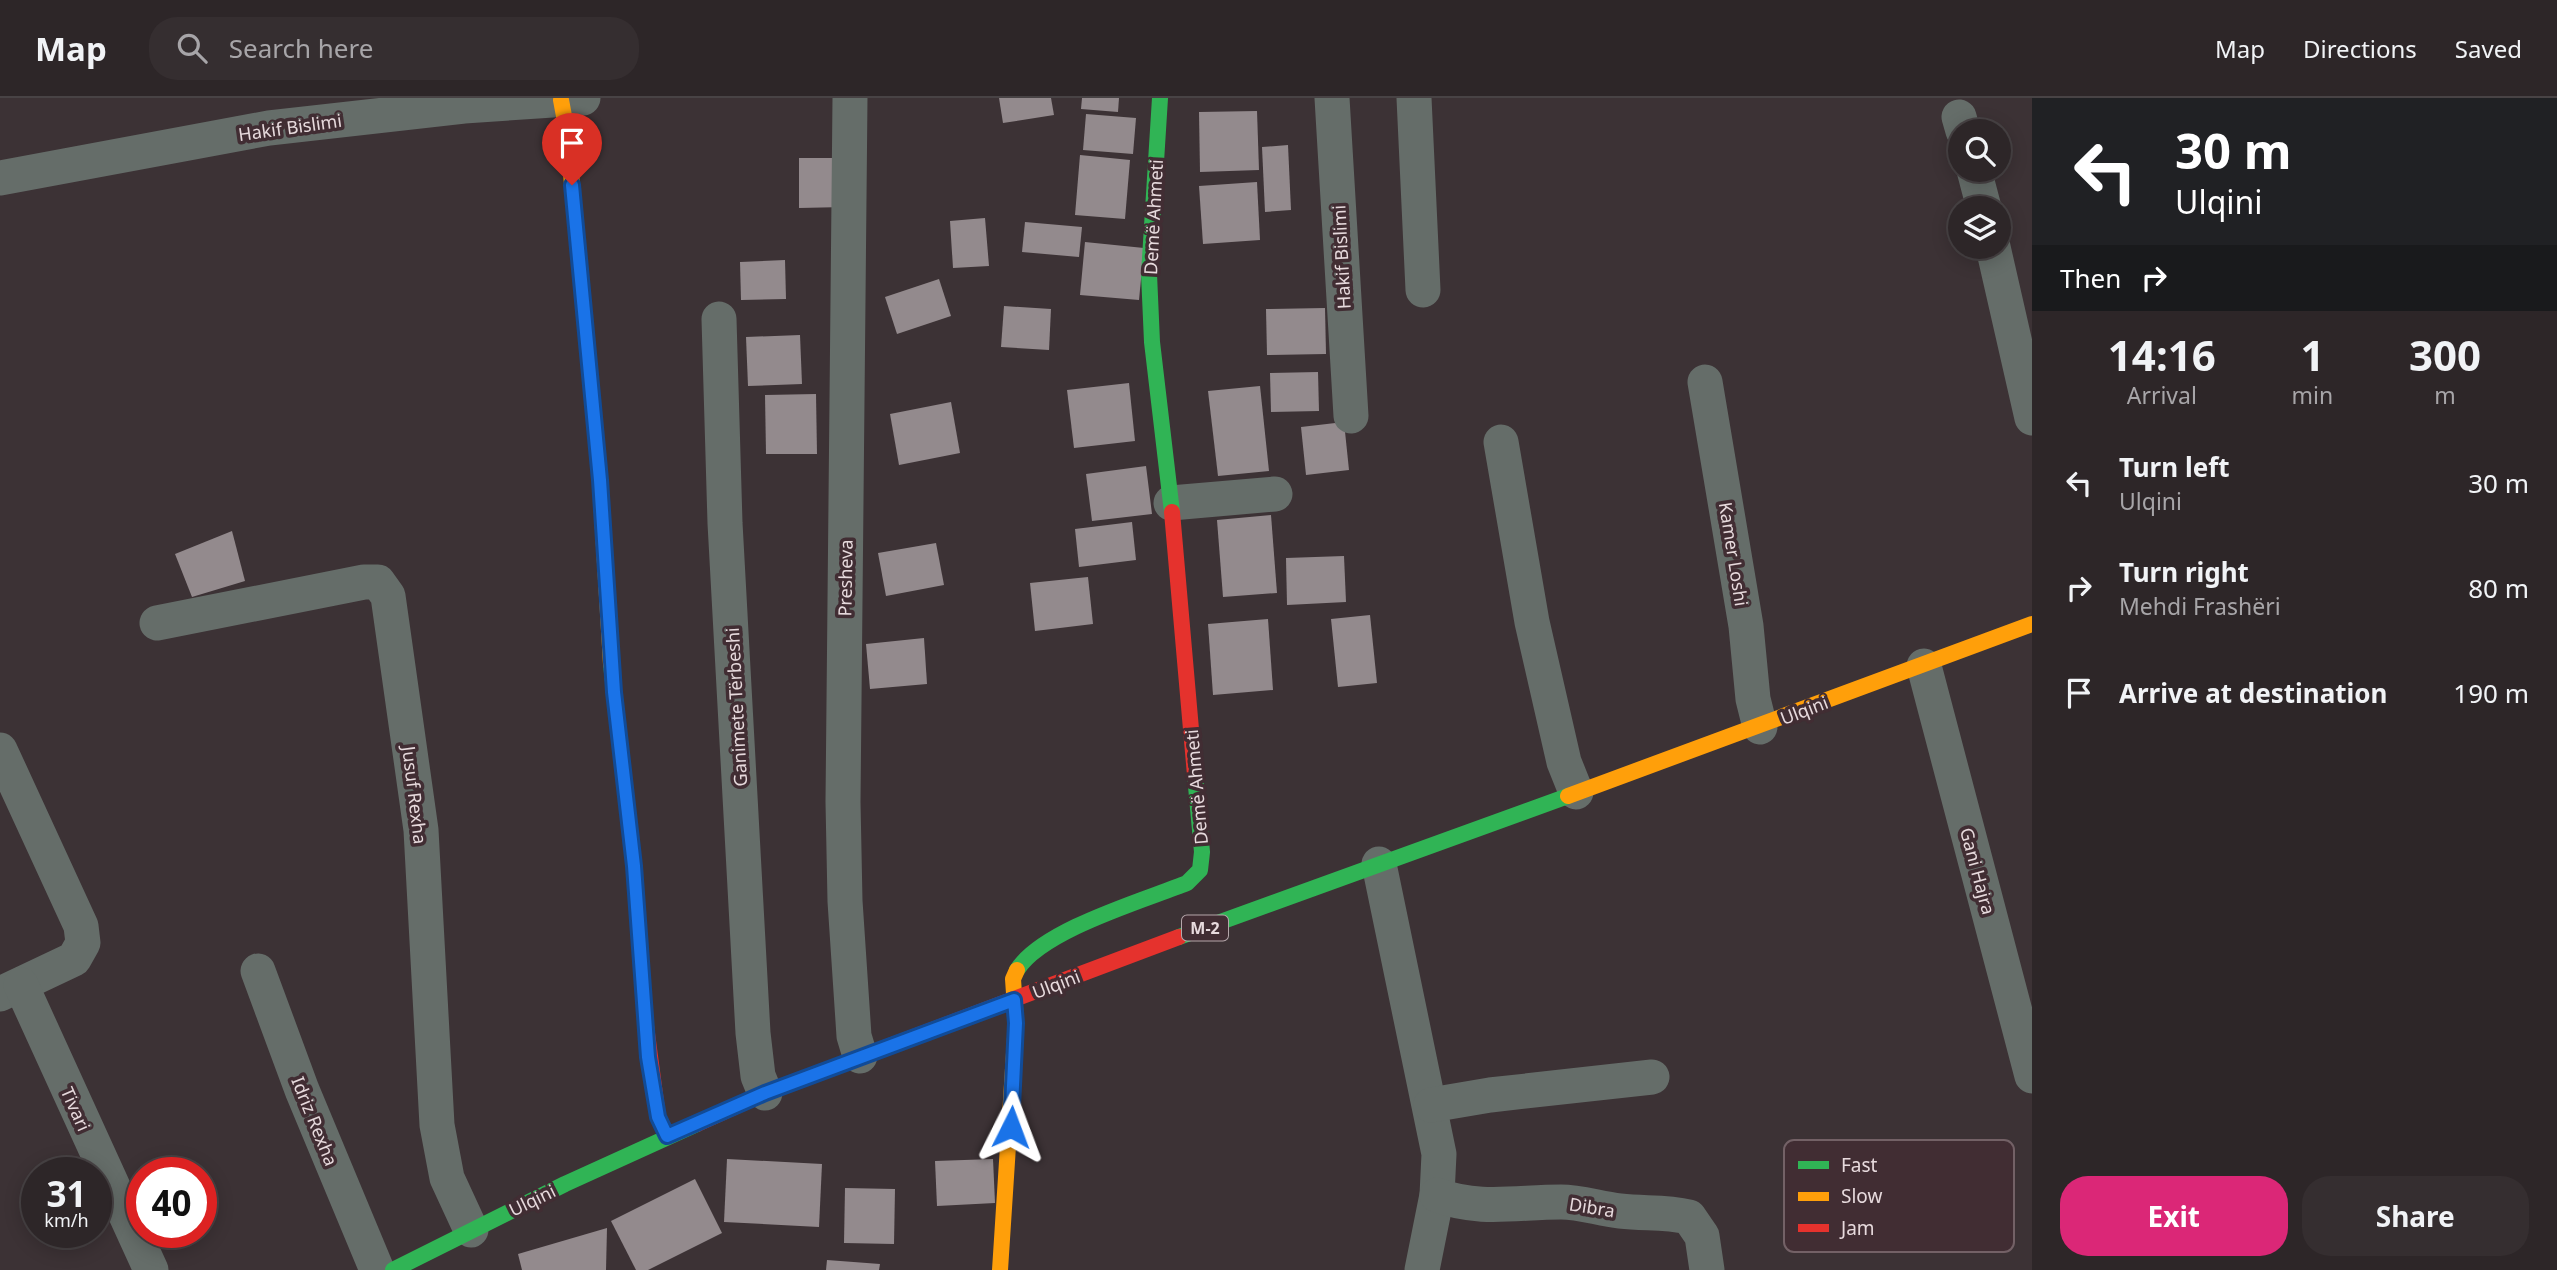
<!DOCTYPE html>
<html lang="en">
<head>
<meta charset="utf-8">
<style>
	:root { --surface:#2d2628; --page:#352e30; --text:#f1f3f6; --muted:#a7a5a8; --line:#484345; --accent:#db2777 }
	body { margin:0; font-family:"Noto Sans",sans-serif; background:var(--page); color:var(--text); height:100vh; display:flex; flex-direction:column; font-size:26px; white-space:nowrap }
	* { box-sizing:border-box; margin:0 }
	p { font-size:23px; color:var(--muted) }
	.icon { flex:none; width:38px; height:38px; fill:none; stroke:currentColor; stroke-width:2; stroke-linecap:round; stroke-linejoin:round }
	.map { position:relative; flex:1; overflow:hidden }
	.panel { display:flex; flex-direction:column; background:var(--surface); width:525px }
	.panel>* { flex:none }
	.guide { background:#202124; color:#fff; overflow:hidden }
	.buttons { position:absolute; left:1948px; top:21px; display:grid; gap:14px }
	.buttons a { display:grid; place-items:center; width:63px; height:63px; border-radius:50%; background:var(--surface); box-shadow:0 4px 18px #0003,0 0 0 2px var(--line); font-size:35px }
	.speed { position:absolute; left:21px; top:1059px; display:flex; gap:14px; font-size:35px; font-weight:700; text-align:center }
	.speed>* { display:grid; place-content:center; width:91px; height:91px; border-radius:50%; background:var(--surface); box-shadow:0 4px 18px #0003,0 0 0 2px var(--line); line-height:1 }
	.speed small { font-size:18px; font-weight:400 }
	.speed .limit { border:10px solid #d22; background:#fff; color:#111 }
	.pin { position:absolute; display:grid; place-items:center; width:60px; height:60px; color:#fff; margin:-72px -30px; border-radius:50% 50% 50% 0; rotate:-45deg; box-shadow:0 0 7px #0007 }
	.pin .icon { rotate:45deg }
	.me { position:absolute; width:77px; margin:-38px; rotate:3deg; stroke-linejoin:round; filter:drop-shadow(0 0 5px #0008) }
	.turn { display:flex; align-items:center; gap:24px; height:147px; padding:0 28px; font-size:32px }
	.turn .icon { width:91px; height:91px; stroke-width:2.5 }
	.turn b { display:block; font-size:49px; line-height:60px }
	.then { display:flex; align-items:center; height:66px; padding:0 28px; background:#0003; gap:14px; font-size:26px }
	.eta { display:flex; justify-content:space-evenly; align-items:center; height:119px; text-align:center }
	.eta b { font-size:42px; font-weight:700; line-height:49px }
	.cta { display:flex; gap:14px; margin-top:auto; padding:14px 28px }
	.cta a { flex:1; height:80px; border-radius:28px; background:var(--accent); color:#fff; font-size:28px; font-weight:700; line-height:80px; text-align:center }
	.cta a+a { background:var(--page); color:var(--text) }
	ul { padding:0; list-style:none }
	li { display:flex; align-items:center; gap:21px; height:105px; padding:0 28px }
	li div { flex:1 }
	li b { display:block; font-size:26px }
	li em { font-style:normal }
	header { display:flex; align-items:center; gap:42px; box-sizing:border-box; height:98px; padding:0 35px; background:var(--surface); border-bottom:2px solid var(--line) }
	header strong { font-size:33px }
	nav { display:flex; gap:38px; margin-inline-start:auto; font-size:24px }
	.search { width:490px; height:63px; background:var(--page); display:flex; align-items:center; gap:18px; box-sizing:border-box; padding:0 24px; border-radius:28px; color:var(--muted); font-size:26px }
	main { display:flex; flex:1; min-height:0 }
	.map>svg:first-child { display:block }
	.building { fill:#938a8d }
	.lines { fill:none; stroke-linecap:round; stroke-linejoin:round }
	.street { stroke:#656d69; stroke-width:35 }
	.fast { stroke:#30b455; stroke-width:16 }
	.slow { stroke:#ff9f0a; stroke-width:16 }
	.jam { stroke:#e5322d; stroke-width:16 }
	.route-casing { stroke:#114b97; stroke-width:18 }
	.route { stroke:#1a73e8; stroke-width:12 }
	.labels { text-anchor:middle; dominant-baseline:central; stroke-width:7; stroke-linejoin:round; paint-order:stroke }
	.shield { fill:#412d33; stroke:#b5a6aa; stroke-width:2 }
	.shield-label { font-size:16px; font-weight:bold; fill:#e7dadd }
	.street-label { font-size:18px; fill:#e7dadd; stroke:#412d33 }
	.key { fill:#412d33; stroke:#736166; stroke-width:2 }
	.key-label { font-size:19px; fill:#e7dadd }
</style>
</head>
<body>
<header>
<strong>Map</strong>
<div class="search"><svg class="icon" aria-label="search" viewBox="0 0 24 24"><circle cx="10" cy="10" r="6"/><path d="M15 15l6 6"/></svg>Search here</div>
<nav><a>Map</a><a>Directions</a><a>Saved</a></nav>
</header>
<main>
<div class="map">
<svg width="2032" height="1172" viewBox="0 0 2032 1172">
	<rect width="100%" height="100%" fill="#3c3235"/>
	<g class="building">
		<path d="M999 0H1051L1054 17 1003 25Z"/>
		<path d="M1082 0H1119L1118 14 1081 11Z"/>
		<path d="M1257 13 1259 72 1200 74 1199 14Z"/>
		<path d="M1086 16 1136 20 1133 56 1083 52Z"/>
		<path d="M1288 47 1291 112 1265 114 1262 49Z"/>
		<path d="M1080 57 1130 62 1125 121 1075 117Z"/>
		<path d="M799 60H845V109L799 110Z"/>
		<path d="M1257 84 1260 142 1203 146 1199 88Z"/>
		<path d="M985 120 989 168 953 170 950 123Z"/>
		<path d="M1025 124 1082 129 1079 159 1022 154Z"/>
		<path d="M1085 144 1144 150 1139 202 1080 197Z"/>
		<path d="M785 162 786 201 741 202 740 164Z"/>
		<path d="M939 181 951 218 897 236 885 199Z"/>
		<path d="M1004 208 1051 211 1049 252 1001 249Z"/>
		<path d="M1325 210 1326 256 1267 257 1266 211Z"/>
		<path d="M800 237 802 286 748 288 746 239Z"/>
		<path d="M1318 274 1319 313 1271 314 1270 275Z"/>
		<path d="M1129 285 1135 343 1074 350 1067 292Z"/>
		<path d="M1260 288 1269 373 1218 378 1208 293Z"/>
		<path d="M816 296 817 356H766L765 297Z"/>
		<path d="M951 304 960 355 899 367 890 316Z"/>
		<path d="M1344 324 1349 372 1306 377 1301 329Z"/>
		<path d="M1146 368 1152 416 1092 423 1086 376Z"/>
		<path d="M1271 417 1277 495 1223 499 1217 422Z"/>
		<path d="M1132 424 1136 462 1079 469 1075 431Z"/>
		<path d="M232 433 245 483 192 499 175 456Z"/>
		<path d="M936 445 944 487 886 498 878 455Z"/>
		<path d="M1344 458 1346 504 1287 507 1286 460Z"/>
		<path d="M1088 479 1093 526 1035 533 1030 485Z"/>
		<path d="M1370 517 1377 585 1338 589 1331 521Z"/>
		<path d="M1268 521 1273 592 1213 597 1208 526Z"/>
		<path d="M924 540 927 586 870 591 866 546Z"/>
		<path d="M727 1061 822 1066 819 1129 724 1124Z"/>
		<path d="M993 1061 995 1105 937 1108 935 1063Z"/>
		<path d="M695 1081 722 1135 648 1172H636L611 1123Z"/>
		<path d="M845 1090 895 1091 894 1146 844 1145Z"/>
		<path d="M607 1130 606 1172H522L518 1156Z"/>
		<path d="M827 1162 880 1166 879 1172H826Z"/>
	</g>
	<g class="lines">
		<g class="street">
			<path d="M850 0 843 704 845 803 854 938 860 958"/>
			<path d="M1332 0 1351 318"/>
			<path d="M1414 0 1423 192"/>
			<path d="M1959 19 1963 33"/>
			<path d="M1974 72 1984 110"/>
			<path d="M0 80 269 30 464 8 583 0"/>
			<path d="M1993 149 2032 320"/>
			<path d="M719 221 725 425 753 935 758 978 765 995"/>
			<path d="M1705 284 1746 528 1753 601 1760 629"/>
			<path d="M1501 344 1532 524 1564 664 1576 694"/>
			<path d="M1171 405 1275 396"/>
			<path d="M157 525 364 484H378L388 498 421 732 437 1027 447 1080 471 1132"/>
			<path d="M1924 568 2032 978"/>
			<path d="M0 652 81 828 83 845 74 861 0 896"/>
			<path d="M1379 766 1439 1056 1437 1097 1422 1172"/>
			<path d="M258 873 302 992 377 1172"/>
			<path d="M21 887 151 1172"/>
			<path d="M1431 1007 1490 997 1652 979"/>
			<path d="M1437 1097C1479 1113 1517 1104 1561 1104 1581 1104 1600 1111 1620 1113 1645 1116 1664 1113 1689 1119L1702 1138 1707 1172"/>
		</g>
		<g class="fast">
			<path d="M1160 0 1149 176 1152 244 1172 414"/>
			<path d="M611 566 634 768 645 920"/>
			<path d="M1179 839 1568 698"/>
			<path d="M1017 872C1042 832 1142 803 1187 785L1200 772 1202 754 1195 677"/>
			<path d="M393 1172 565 1086 697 1026"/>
		</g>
		<g class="slow">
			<path d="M561 2 567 34 600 382 611 566"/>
			<path d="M1568 698 2032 526"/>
			<path d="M1000 1172 1016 924 1013 881 1017 872"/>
		</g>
		<g class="jam">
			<path d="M1172 414 1195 677"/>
			<path d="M645 920 658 1019 667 1038"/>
			<path d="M697 1026 765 995 1179 839"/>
		</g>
	</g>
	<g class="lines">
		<g class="route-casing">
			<path id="route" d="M572 87 600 382 614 594 634 768 648 959 658 1019 667 1038 765 995 1014 902 1016 925 1011 1029"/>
		</g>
		<use href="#route" class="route"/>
	</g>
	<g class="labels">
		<rect class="shield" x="1182" y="817.5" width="46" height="25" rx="5"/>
		<g class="shield-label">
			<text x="1205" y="830">M-2</text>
		</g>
		<g class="street-label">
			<text transform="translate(290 29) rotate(-8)">Hakif Bislimi</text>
			<text transform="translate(1153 119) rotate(-87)">Demë Ahmeti</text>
			<text transform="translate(1341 159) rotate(-93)">Hakif Bislimi</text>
			<text transform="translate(1734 456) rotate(81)">Kamer Loshi</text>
			<text transform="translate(845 480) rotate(-89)">Presheva</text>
			<text transform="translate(736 609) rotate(-93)">Ganimete Tërbeshi</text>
			<text transform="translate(1804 612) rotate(-21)">Ulqini</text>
			<text transform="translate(1196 689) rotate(-95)">Demë Ahmeti</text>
			<text transform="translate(415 697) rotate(83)">Jusuf Rexha</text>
			<text transform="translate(1978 773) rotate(75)">Gani Hajra</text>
			<text transform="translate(1056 886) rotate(-21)">Ulqini</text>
			<text transform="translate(76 1011) rotate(66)">Tivari</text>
			<text transform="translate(315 1023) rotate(68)">Idriz Rexha</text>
			<text transform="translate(532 1102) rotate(-26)">Ulqini</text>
			<text transform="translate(1592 1109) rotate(9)">Dibra</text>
		</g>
	</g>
	<rect x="1784" y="1042" width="230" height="112" rx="10" class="key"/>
	<rect x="1798" y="1063" width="31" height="8" fill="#30b455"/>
	<rect x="1798" y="1094" width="31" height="9" fill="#ff9f0a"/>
	<rect x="1798" y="1126" width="31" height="8" fill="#e5322d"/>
	<g class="key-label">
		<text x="1841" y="1074">Fast</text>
		<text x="1841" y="1105">Slow</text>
		<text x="1841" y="1137">Jam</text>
	</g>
</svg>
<div class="buttons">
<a><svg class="icon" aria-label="search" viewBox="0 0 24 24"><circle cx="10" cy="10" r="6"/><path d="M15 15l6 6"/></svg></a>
<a><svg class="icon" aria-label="layers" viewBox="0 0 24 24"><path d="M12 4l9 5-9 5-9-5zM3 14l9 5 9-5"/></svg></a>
</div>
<div class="speed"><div>31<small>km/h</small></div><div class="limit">40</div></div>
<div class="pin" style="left:572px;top:87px;background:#d93025"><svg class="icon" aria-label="arrive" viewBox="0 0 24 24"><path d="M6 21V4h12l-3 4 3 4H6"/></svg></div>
<svg class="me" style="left:1011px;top:1029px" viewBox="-20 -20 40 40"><path d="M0-17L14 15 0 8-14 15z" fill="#1a73e8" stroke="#fff" stroke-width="4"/></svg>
</div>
<section class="panel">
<div class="guide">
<div class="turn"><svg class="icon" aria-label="left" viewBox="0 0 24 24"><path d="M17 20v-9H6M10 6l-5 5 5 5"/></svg><div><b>30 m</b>Ulqini</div></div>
<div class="then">Then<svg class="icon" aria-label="right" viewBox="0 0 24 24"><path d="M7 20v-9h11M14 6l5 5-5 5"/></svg></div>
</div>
<div class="eta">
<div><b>14:16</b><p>Arrival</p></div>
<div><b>1</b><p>min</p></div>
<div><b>300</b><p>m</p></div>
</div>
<ul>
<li><svg class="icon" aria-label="left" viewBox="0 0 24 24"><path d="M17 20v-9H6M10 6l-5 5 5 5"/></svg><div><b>Turn left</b><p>Ulqini</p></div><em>30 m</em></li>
<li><svg class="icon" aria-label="right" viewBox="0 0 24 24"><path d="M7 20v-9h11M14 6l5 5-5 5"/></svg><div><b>Turn right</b><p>Mehdi Frashëri</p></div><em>80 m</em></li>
<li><svg class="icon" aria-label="arrive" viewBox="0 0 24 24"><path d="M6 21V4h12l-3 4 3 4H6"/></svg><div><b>Arrive at destination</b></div><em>190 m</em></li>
</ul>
<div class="cta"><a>Exit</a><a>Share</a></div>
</section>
</main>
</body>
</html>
